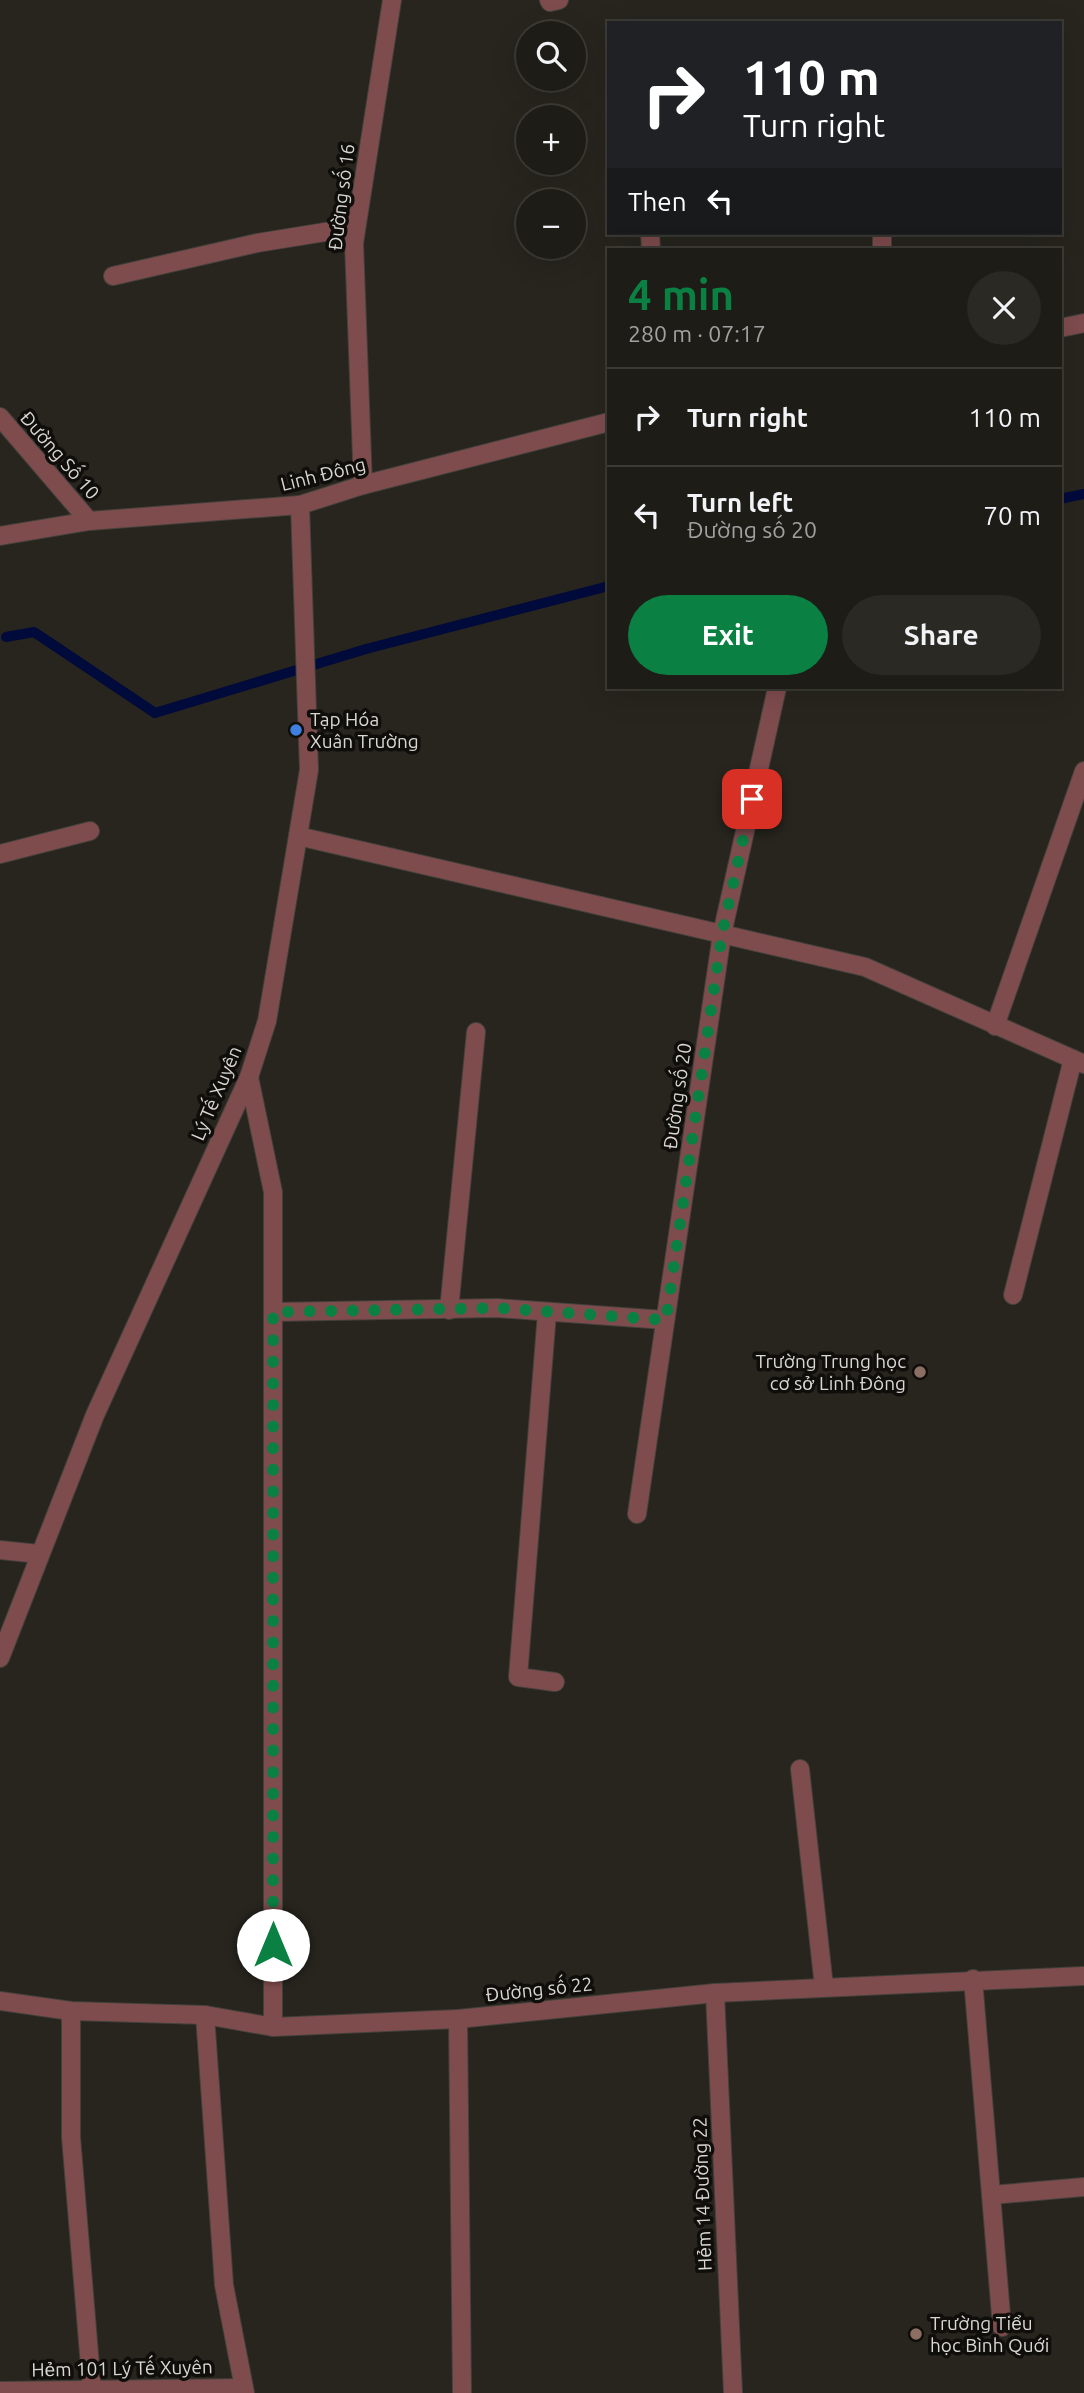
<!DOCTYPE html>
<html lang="en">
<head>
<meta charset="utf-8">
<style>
	:root { --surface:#1d1c16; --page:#2a2923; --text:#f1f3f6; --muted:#a0a1a1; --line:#3b3a35; --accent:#0b8043 }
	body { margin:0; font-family:Ubuntu,sans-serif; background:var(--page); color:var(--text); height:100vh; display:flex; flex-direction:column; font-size:26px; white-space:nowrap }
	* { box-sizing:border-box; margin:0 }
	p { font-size:23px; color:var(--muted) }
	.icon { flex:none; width:38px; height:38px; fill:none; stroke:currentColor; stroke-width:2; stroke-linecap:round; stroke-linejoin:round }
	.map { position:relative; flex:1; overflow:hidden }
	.panel { position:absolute; left:607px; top:248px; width:455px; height:441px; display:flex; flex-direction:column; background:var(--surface); border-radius:0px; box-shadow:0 7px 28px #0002,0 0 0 2px var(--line) }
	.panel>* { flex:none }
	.banner { position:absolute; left:607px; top:21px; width:455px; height:214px; border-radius:0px; box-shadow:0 7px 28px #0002,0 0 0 2px var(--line); background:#202124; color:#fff; overflow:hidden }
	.tools { position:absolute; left:516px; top:21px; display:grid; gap:14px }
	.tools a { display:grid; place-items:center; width:70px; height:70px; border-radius:50%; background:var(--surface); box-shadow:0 7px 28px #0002,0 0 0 2px var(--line); font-size:35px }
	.pin { position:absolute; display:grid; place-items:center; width:60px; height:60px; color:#fff; margin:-30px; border-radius:14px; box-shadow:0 4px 10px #0006 }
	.me { position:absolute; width:77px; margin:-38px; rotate:0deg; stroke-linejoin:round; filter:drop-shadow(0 0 5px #0008) }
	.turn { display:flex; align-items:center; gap:24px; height:147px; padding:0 21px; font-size:32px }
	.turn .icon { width:91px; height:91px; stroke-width:2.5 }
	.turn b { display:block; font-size:49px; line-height:60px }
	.then { display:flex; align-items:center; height:66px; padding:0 21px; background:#0003; gap:14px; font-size:26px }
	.round { display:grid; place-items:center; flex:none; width:74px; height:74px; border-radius:37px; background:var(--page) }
	.headline { display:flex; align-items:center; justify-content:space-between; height:119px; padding:0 21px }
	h1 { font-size:42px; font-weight:700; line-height:52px; color:var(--accent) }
	.cta { display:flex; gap:14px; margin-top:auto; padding:14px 21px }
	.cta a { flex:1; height:80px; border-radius:42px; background:var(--accent); color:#fff; font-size:28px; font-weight:700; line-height:80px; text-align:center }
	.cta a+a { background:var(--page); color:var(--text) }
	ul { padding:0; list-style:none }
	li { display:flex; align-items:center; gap:21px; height:98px; padding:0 21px; border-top:2px solid var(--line) }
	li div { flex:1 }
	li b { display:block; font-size:26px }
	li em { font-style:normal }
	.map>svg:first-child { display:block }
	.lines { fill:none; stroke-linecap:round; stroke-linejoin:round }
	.stream { stroke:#000a3b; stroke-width:10 }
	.minor-casing { stroke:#43413b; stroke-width:20 }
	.minor { stroke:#7f4c4e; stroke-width:18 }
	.route { stroke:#0b8043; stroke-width:12; stroke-dasharray:0 21.6 }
	.shop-dot { fill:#3f7fe0; stroke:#0f0e0b; stroke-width:2.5 }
	.education-dot { fill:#8d6e63; stroke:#0f0e0b; stroke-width:2.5 }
	.labels { text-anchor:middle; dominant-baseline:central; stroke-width:7; stroke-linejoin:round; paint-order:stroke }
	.street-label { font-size:19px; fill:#d9d7d3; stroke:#0f0e0b }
	.poi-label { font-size:19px; fill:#d9d7d3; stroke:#0f0e0b; text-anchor:start }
</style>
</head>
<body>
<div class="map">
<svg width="1084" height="2393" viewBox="0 0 1084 2393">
	<rect width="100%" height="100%" fill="#27251e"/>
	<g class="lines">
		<g class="stream">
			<path d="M1060 499 1084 494"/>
			<path d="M6 637 34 632 155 713 366 649 609 586"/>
		</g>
		<g class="minor-casing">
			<g id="minor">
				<path d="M549 0 550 2 559 0"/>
				<path d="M650 233 651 250"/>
				<path d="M882 250V233"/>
				<path d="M113 276 257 243 356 227"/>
				<path d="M1060 328 1084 323"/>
				<path d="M0 417 89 521"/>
				<path d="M363 485 354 243 392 0"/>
				<path d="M0 536 89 521 300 505 363 485 609 422"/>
				<path d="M298 836 865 967 1084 1064"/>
				<path d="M0 854 90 831"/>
				<path d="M995 1026 1084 771"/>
				<path d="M249 1077 273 1192V2027"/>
				<path d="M1013 1295 1073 1059"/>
				<path d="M449 1310 476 1032"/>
				<path d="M273 1312 497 1308 665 1320"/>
				<path d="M547 1313 518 1677 555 1682"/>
				<path d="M637 1514 722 934 777 688"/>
				<path d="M0 1550 39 1554"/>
				<path d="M0 1658 95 1415 249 1077 267 1021 309 770 300 505"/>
				<path d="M800 1769 824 1987"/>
				<path d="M973 1979 1002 2327"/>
				<path d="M715 1993 733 2393"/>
				<path d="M0 2001 71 2011 205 2015 273 2027 458 2019 715 1993 1084 1976"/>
				<path d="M71 2011V2137L92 2390"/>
				<path d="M205 2015 224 2285 245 2393"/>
				<path d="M458 2019 462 2393"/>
				<path d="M991 2195 1084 2187"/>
				<path d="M0 2391 244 2388"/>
			</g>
		</g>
		<use href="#minor" class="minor"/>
	</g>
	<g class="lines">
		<path class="route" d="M273 1945V1312L497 1308 666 1320 722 934 752 799"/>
	</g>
	<circle class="shop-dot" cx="296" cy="730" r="7"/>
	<g class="education-dot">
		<circle cx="920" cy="1372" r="7"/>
		<circle cx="916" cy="2334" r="7"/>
	</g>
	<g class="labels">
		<g class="street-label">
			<text transform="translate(341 197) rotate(-83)">Đường số 16</text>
			<text transform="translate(60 455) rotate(49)">Đường Số 10</text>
			<text transform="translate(323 474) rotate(-14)">Linh Đông</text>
			<text transform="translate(216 1093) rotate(-67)">Lý Tế Xuyên</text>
			<text transform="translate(677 1096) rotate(-82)">Đường số 20</text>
			<text transform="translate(539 1989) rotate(-6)">Đường số 22</text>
			<text transform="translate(702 2194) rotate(-92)">Hẻm 14 Đường 22</text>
			<text transform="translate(122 2368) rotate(-1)">Hẻm 101 Lý Tế Xuyên</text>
		</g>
		<g class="poi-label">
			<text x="310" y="719">Tạp Hóa<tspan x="310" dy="22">Xuân Trường</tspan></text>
			<text x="906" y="1361" text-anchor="end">Trường Trung học<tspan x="906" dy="22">cơ sở Linh Đông</tspan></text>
			<text x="930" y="2323">Trường Tiểu<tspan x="930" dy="22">học Bình Quới</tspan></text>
		</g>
	</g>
</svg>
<div class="tools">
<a><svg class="icon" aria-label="search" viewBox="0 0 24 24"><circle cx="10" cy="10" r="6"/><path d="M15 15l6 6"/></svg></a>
<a>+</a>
<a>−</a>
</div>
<div class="pin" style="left:752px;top:799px;background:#d93025"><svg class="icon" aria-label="arrive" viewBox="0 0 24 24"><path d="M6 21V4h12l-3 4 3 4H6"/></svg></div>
<svg class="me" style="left:273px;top:1945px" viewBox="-20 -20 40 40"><circle r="19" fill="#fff"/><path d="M0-13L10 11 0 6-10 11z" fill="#0b8043"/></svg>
<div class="banner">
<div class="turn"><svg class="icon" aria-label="right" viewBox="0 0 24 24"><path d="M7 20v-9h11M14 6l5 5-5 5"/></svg><div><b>110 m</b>Turn right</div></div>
<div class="then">Then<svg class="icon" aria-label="left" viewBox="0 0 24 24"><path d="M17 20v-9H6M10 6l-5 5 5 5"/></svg></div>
</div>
<section class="panel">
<div class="headline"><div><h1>4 min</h1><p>280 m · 07:17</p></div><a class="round"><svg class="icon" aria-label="close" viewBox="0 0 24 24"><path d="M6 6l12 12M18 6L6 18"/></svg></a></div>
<ul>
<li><svg class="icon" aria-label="right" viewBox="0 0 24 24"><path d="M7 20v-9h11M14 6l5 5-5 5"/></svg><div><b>Turn right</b></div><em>110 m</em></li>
<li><svg class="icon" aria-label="left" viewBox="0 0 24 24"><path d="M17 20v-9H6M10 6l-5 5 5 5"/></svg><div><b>Turn left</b><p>Đường số 20</p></div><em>70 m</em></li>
</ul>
<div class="cta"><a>Exit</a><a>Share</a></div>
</section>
</div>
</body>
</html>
